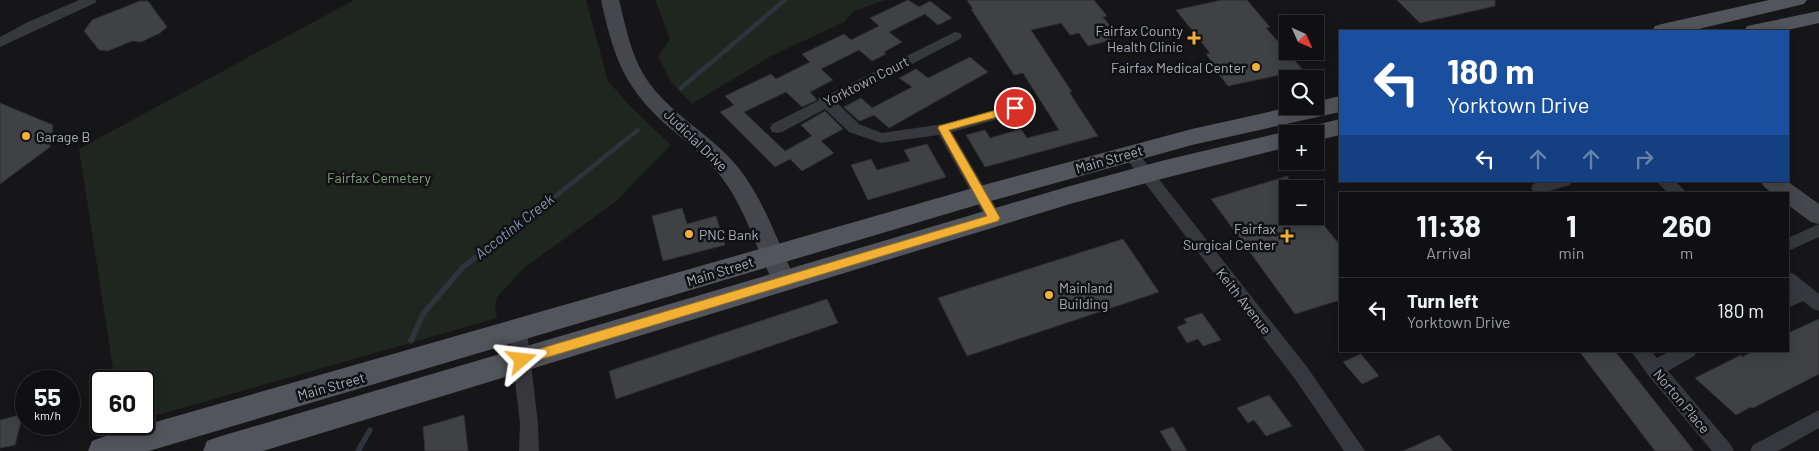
<!DOCTYPE html>
<html lang="en">
<head>
<meta charset="utf-8">
<style>
	:root { --surface:#101012; --page:#1e1e20; --text:#f1f3f6; --muted:#9c9d9f; --line:#303032 }
	body { margin:0; font-family:Barlow,sans-serif; background:var(--page); color:var(--text); height:100vh; display:flex; flex-direction:column; font-size:19px; white-space:nowrap }
	* { box-sizing:border-box; margin:0 }
	p { font-size:16px; color:var(--muted) }
	.icon { flex:none; width:28px; height:28px; fill:none; stroke:currentColor; stroke-width:2; stroke-linecap:round; stroke-linejoin:round }
	.map { position:relative; flex:1; overflow:hidden }
	.sheet { position:absolute; left:1339px; top:192px; width:450px; height:160px; display:flex; flex-direction:column; background:var(--surface); border-radius:0px; box-shadow:0 2px 12px #0003,0 0 0 1px var(--line) }
	.sheet>* { flex:none }
	.top-card { position:absolute; left:1339px; top:30px; width:450px; height:152px; border-radius:0px; box-shadow:0 2px 12px #0003,0 0 0 1px var(--line); background:#1a4fa0; color:#fff; overflow:hidden }
	.needle { width:32px; rotate:135deg }
	.fabs { position:absolute; left:1279px; top:15px; display:grid; gap:10px }
	.fabs a { display:grid; place-items:center; width:45px; height:45px; border-radius:0px; background:var(--surface); box-shadow:0 2px 12px #0003,0 0 0 1px var(--line); font-size:25px }
	.speed { position:absolute; left:15px; top:370px; display:flex; gap:10px; font-size:25px; font-weight:700; text-align:center }
	.speed>* { display:grid; place-content:center; width:65px; height:65px; border-radius:50%; background:var(--surface); box-shadow:0 2px 12px #0003,0 0 0 1px var(--line); line-height:1 }
	.speed small { font-size:12px; font-weight:400 }
	.speed .limit { border:2px solid #111; border-radius:8px; background:#fff; color:#111 }
	.pin { position:absolute; display:grid; place-items:center; width:42px; height:42px; color:#fff; margin:-21px; border:2px solid #fff; border-radius:50%; box-shadow:0 1px 5px #0007 }
	.me { position:absolute; width:55px; margin:-28px; rotate:73deg; stroke-linejoin:round; filter:drop-shadow(0 0 4px #0008) }
	.turn { display:flex; align-items:center; gap:18px; height:105px; padding:0 25px; font-size:22px }
	.turn .icon { width:65px; height:65px; stroke-width:2.5 }
	.turn b { display:block; font-size:35px; line-height:42px }
	.lanes { display:flex; align-items:center; height:48px; padding:0 25px; background:#0003; justify-content:center; gap:25px; direction:ltr }
	.lanes .off { opacity:.35 }
	.eta { display:flex; justify-content:space-evenly; align-items:center; height:85px; text-align:center }
	.eta b { font-size:30px; font-weight:700; line-height:35px }
	ul { padding:0; list-style:none }
	li { display:flex; align-items:center; gap:15px; height:65px; padding:0 25px; border-top:1px solid var(--line) }
	li div { flex:1 }
	li b { display:block; font-size:19px }
	li em { font-style:normal }
	.map>svg:first-child { display:block }
	.green { fill:#1e261f }
	.lines { fill:none; stroke-linecap:round; stroke-linejoin:round }
	.stream-far1 { stroke:#2c353c; stroke-width:4.5 }
	.stream { stroke:#2c353c; stroke-width:5.5 }
	.building { fill:#404145; stroke:#303034 }
	.street { fill:#37383d; fill-rule:evenodd }
	.secondary { fill:#45474d; fill-rule:evenodd }
	.primary { fill:#53555c; fill-rule:evenodd }
	.route { fill:#f2b134; stroke:#9d7322 }
	.poi-dot { fill:#f2b134; stroke:#111113; stroke-width:2 }
	.labels { text-anchor:middle; dominant-baseline:central; stroke-width:5; stroke-linejoin:round; paint-order:stroke }
	.poi-label { font-size:14px; fill:#a8adb8; stroke:#111113; text-anchor:end }
	.street-label { font-size:14px; fill:#a8adb8; stroke:#111113 }
	.park-label { font-size:14px; fill:#7fa381; stroke:#111113 }
	.water-label { font-size:15px; font-style:italic; fill:#7f9bb3; stroke:#111113 }
</style>
</head>
<body>
<div class="map">
<svg width="1819" height="451" viewBox="0 0 1819 451">
	<rect width="100%" height="100%" fill="#161618"/>
	<g class="green">
		<path d="M354 0H586L608 81 628 104 671 145 615 202 524 268 497 297 495 307 497 318 144 419V381H115L79 149Z"/>
		<path d="M655 0H885L854 11 844 22 771 56 692 104 671 82 658 56 670 39Z"/>
	</g>
	<g class="lines">
		<g class="stream-far1">
			<path d="M681 88 785 0"/>
			<path d="M546 204 638 130"/>
		</g>
		<g class="stream">
			<path d="M411 341 423 314 463 267 547 203"/>
			<path d="M358 451 370 430"/>
		</g>
	</g>
	<g class="building">
		<path d="M908 0 919 7 930 1 952 18 938 25 925 14 889 32 902 42 884 52 886 54 872 61 859 50 821 69 833 80 810 92 817 100 802 107 786 92 744 112 785 151 812 136 801 125 825 111 843 129 821 141 834 153 802 171 790 159 775 167 720 112 734 105 725 96 771 74 776 79 810 62 802 54 844 34 851 40 879 26 870 18Z"/>
		<path d="M967 0H1094L1107 16 1103 17 1110 26 1102 28 1111 40 1088 46 1079 33 1070 35 1061 23 1031 30 1072 92H1069L1098 136 985 167 966 135 985 130 990 138 1021 129 1027 138 1059 130 1023 73 1014 75 971 9H973Z"/>
		<path d="M1222 0H1247L1270 27 1266 28 1303 70 1228 86 1210 63H1213L1206 54 1210 53 1176 10Z"/>
		<path d="M1397 0H1495V6L1420 23Z"/>
		<path d="M140 1H148L167 27 160 33 141 42 132 41 108 51 99 50 84 31 92 20Z"/>
		<path d="M970 57 988 72 889 128 874 115 860 121 858 120 844 107 861 98 872 108 912 87 899 78 916 69 928 78Z"/>
		<path d="M0 103 53 125 50 147 0 184Z"/>
		<path d="M927 144 946 177 868 200 851 165 871 159 877 170 910 161 904 150Z"/>
		<path d="M1288 176V216H1316L1340 245V300L1295 314 1211 199Z"/>
		<path d="M682 208 687 224 716 216 725 245 663 261 652 216Z"/>
		<path d="M1123 239 1159 292 967 356 938 298Z"/>
		<path d="M827 299 838 323 616 399 609 371Z"/>
		<path d="M1202 313 1221 340 1203 346 1198 339 1187 343 1177 327 1187 323 1184 319Z"/>
		<path d="M1819 319V374L1753 408 1751 407 1736 415 1695 378 1741 355 1742 357 1754 351H1788V333Z"/>
		<path d="M1579 351H1615L1694 451H1655Z"/>
		<path d="M1361 354 1379 376 1362 384 1343 362Z"/>
		<path d="M1269 395 1292 426 1266 436 1254 420 1248 423 1237 408Z"/>
		<path d="M23 414 15 445 0 448V420Z"/>
		<path d="M464 415 468 451H425L423 427Z"/>
		<path d="M1173 427 1187 451H1172L1160 431Z"/>
		<path d="M1439 435 1453 451H1403Z"/>
	</g>
	<g class="lines">
		<g class="street">
			<path d="M79 0H97L95 3 0 47V37L28 22Z"/>
			<path d="M955 32 960 33 962 36 960 39 837 103 859 124 882 133 943 124 1015 104 1020 105 1022 109 1020 113 952 132 1002 218 1000 222 994 224 988 222 939 135 881 143 849 132 825 109 782 132 777 133 772 132 770 128 772 124 818 101 820 97 826 96Z"/>
			<path d="M1130 148 1135 149 1307 367 1365 451H1344L1295 379 1125 157 1122 153 1125 149Z"/>
			<path d="M1542 181H1572L1570 185 1549 191 1551 194H1535L1531 188 1533 184Z"/>
			<path d="M1656 181H1675L1688 194H1669Z"/>
			<path d="M1819 224V237L1788 251V238Z"/>
			<path d="M1788 272 1794 274 1819 294V311L1813 309 1803 301 1788 308V293L1791 291 1788 288Z"/>
			<path d="M518 324 524 326 527 331 538 423 539 451H519L520 423 509 331 512 326Z"/>
			<path d="M1631 351H1651L1657 358 1671 351H1697L1694 356 1668 371 1731 445 1734 451H1712L1648 375Z"/>
			<path d="M1819 410V428L1778 451H1750L1753 445Z"/>
		</g>
		<g class="secondary">
			<path d="M601 0H619C625 24 630 50 642 72 664 111 709 132 737 166 764 199 778 243 796 281L792 288 784 290 776 288C757 252 747 211 722 178 706 157 684 140 664 123 622 84 613 54 601 0Z"/>
			<path d="M1760 181H1787L1819 204V224L1811 222 1788 205V194C1775 194 1767 193 1760 181Z"/>
		</g>
		<g class="primary">
			<path d="M1769 0H1807L1804 4 1690 31H1652L1655 26 1662 24Z"/>
			<path d="M1819 11V23L1783 31H1744L1747 26Z"/>
			<path d="M1340 96V112L1192 145 980 204 149 451H88L92 441 103 437 980 186 1192 129 1295 106H1315V102Z"/>
			<path d="M1340 119V135L1315 141V134H1301L1304 128Z"/>
			<path d="M1288 131 1297 134H1288V147L1161 179 1070 204 263 451H203L207 441 218 437 1070 186 1161 161Z"/>
		</g>
	</g>
	<path class="route" d="M1015 105 1020 108 1019 111 949 130 1000 218 998 221 522 365 517 364 515 360 517 356 522 354 987 216 938 128 939 126Z"/>
	<g class="poi-dot">
		<path d="M1191.5 30.5h5v5h5v5h-5v5h-5v-5h-5v-5h5z"/>
		<circle cx="1256" cy="67" r="5"/>
		<circle cx="26" cy="136" r="5"/>
		<circle cx="689" cy="234" r="5"/>
		<path d="M1284.5 228.5h5v5h5v5h-5v5h-5v-5h-5v-5h5z"/>
		<circle cx="1049" cy="295" r="5"/>
	</g>
	<g class="labels">
		<g class="poi-label">
			<text x="1183" y="30">Fairfax County<tspan x="1183" dy="16">Health Clinic</tspan></text>
			<text x="1246" y="67">Fairfax Medical Center</text>
			<text x="36" y="136" text-anchor="start">Garage B</text>
			<text x="1276" y="228">Fairfax<tspan x="1276" dy="16">Surgical Center</tspan></text>
			<text x="699" y="234" text-anchor="start">PNC Bank</text>
			<text x="1059" y="287" text-anchor="start">Mainland<tspan x="1059" dy="16">Building</tspan></text>
		</g>
		<g class="street-label">
			<text transform="translate(866 81) rotate(-27)">Yorktown Court</text>
			<text transform="translate(696 140) rotate(44)">Judicial Drive</text>
			<text transform="translate(1109 159) rotate(-16)">Main Street</text>
			<text transform="translate(720 271) rotate(-17)">Main Street</text>
			<text transform="translate(1244 301) rotate(52)">Keith Avenue</text>
			<text transform="translate(331 386) rotate(-16)">Main Street</text>
			<text transform="translate(1682 401) rotate(50)">Norton Place</text>
		</g>
		<g class="park-label">
			<text x="379" y="177">Fairfax Cemetery</text>
		</g>
		<g class="water-label">
			<text transform="translate(514 226) rotate(-38)">Accotink Creek</text>
		</g>
	</g>
</svg>
<div class="fabs">
<a><svg class="needle" viewBox="-14 -14 28 28"><path d="M0-13l5 13h-10z" fill="#e53935"/><path d="M0 13l5-13h-10z" fill="#9c9d9f"/></svg></a>
<a><svg class="icon" aria-label="search" viewBox="0 0 24 24"><circle cx="10" cy="10" r="6"/><path d="M15 15l6 6"/></svg></a>
<a>+</a>
<a>−</a>
</div>
<div class="speed"><div>55<small>km/h</small></div><div class="limit">60</div></div>
<div class="pin" style="left:1015px;top:108px;background:#d93025"><svg class="icon" aria-label="arrive" viewBox="0 0 24 24"><path d="M6 21V4h12l-3 4 3 4H6"/></svg></div>
<svg class="me" style="left:522px;top:360px" viewBox="-20 -20 40 40"><path d="M0-17L14 15 0 8-14 15z" fill="#f2b134" stroke="#fff" stroke-width="4"/></svg>
<div class="top-card">
<div class="turn"><svg class="icon" aria-label="left" viewBox="0 0 24 24"><path d="M17 20v-9H6M10 6l-5 5 5 5"/></svg><div><b>180 m</b>Yorktown Drive</div></div>
<div class="lanes"><svg class="icon" aria-label="left" viewBox="0 0 24 24"><path d="M17 20v-9H6M10 6l-5 5 5 5"/></svg><svg class="icon off" aria-label="ahead" viewBox="0 0 24 24"><path d="M12 20V5M6 11l6-6 6 6"/></svg><svg class="icon off" aria-label="ahead" viewBox="0 0 24 24"><path d="M12 20V5M6 11l6-6 6 6"/></svg><svg class="icon off" aria-label="right" viewBox="0 0 24 24"><path d="M7 20v-9h11M14 6l5 5-5 5"/></svg></div>
</div>
<section class="sheet">
<div class="eta">
<div><b>11:38</b><p>Arrival</p></div>
<div><b>1</b><p>min</p></div>
<div><b>260</b><p>m</p></div>
</div>
<ul>
<li><svg class="icon" aria-label="left" viewBox="0 0 24 24"><path d="M17 20v-9H6M10 6l-5 5 5 5"/></svg><div><b>Turn left</b><p>Yorktown Drive</p></div><em>180 m</em></li>
</ul>
</section>
</div>
</body>
</html>
